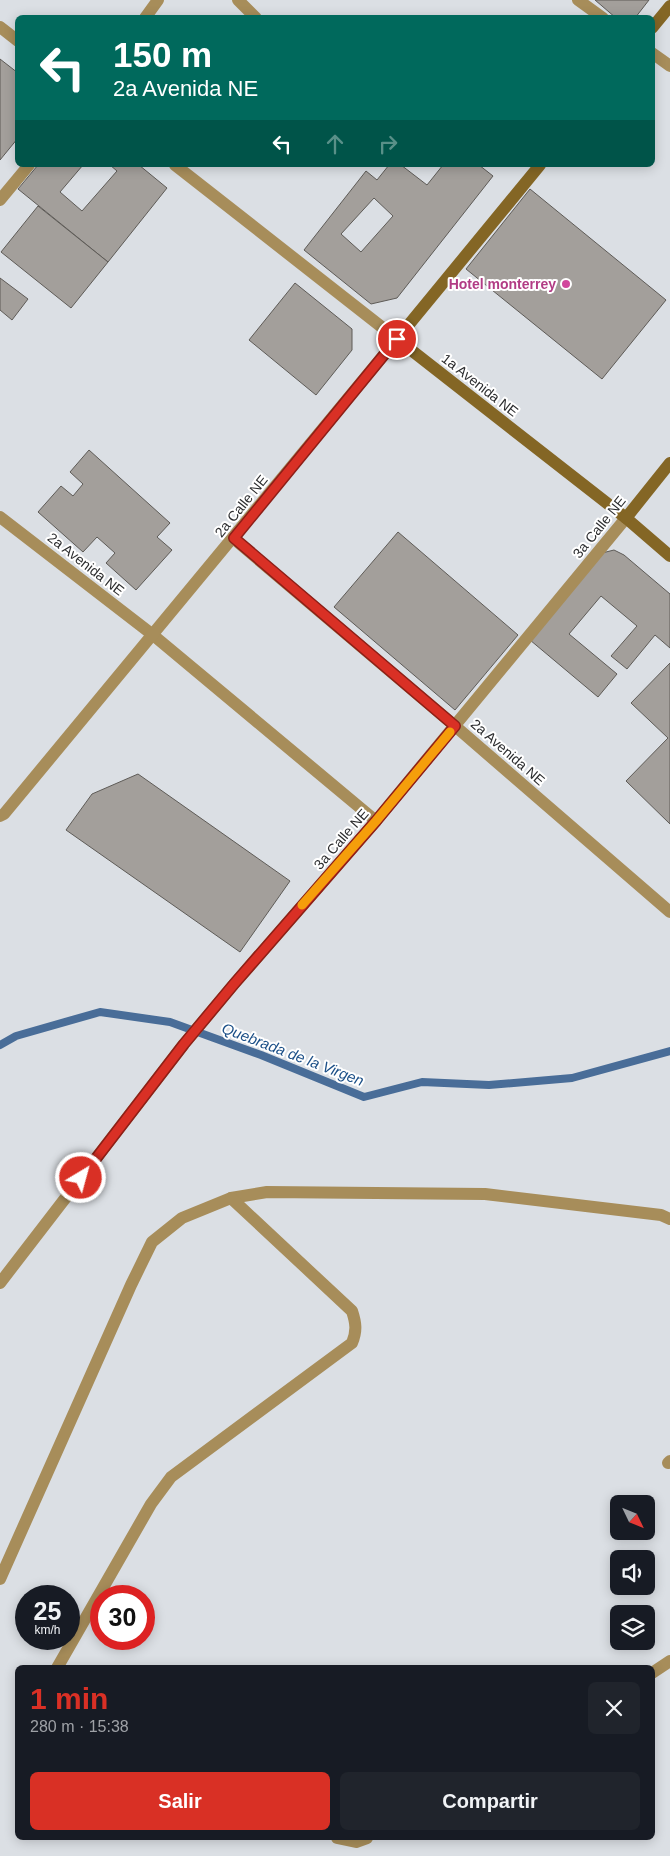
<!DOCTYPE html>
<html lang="es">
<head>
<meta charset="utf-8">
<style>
	:root { --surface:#171b24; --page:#20242c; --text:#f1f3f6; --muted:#9ea1a6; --accent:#d93025 }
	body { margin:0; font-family:Helvetica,sans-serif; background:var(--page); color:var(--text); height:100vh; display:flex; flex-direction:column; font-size:19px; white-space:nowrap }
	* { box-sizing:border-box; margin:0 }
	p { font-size:16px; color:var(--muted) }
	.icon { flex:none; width:28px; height:28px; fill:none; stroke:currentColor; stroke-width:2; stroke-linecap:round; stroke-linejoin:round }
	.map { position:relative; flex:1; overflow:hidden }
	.sheet { position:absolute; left:15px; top:1665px; width:640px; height:175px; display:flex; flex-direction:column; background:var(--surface); border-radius:8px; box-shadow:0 2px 12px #0003 }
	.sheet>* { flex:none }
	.banner { position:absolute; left:15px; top:15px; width:640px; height:152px; border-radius:8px; box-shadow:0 2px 12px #0003; background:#00695c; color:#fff; overflow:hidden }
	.needle { width:32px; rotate:133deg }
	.buttons { position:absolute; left:610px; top:1495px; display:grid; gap:10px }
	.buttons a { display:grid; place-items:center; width:45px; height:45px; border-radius:8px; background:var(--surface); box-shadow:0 2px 12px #0003; font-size:25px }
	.speed { position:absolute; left:15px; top:1585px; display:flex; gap:10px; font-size:25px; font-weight:700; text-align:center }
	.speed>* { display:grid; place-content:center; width:65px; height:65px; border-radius:50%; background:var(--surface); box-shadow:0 2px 12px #0003; line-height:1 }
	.speed small { font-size:12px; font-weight:400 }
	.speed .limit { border:8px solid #d22; background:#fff; color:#111 }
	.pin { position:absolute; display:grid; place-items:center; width:42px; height:42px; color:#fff; margin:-21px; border:2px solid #fff; border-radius:50%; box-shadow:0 1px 5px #0007 }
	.me { position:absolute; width:55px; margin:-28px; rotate:37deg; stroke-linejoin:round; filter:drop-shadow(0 0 4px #0008) }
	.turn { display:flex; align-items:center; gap:18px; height:105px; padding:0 15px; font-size:22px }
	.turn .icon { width:65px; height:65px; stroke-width:2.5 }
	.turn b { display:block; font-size:35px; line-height:42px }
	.lanes { display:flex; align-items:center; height:48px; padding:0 15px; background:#0003; justify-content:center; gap:25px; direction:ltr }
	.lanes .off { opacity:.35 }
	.round { display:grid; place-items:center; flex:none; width:52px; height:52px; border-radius:8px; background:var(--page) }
	.headline { display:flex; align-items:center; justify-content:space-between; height:85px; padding:0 15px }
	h1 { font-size:30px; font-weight:800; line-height:38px; color:var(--accent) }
	.cta { display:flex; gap:10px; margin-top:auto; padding:10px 15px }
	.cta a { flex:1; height:58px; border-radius:8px; background:var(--accent); color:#fff; font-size:20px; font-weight:800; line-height:58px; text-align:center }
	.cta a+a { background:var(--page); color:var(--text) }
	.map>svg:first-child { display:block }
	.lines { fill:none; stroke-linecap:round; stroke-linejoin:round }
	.stream { stroke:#496d98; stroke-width:8 }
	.building { fill:#a39f9b; stroke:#5e5b57; fill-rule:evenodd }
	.service { stroke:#a78d5a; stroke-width:12 }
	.minor { stroke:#a78d5a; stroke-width:12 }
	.secondary { stroke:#846625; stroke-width:12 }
	.route-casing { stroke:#8d1f18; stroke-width:12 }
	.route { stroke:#d93025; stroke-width:9 }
	.slow { stroke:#f59e0b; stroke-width:9 }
	.hotel-dot { fill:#d1479c; stroke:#fff; stroke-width:2 }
	.labels { text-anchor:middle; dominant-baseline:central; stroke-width:4; stroke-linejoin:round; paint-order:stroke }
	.hotel-label { font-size:14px; font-weight:bold; fill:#b23c85; stroke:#fff; text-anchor:end }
	.street-label { font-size:14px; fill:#2c2d2f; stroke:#fff }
	.water-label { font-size:15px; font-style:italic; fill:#1b4f87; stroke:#fff }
</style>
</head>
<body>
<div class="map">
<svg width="670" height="1856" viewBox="0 0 670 1856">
	<rect width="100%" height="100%" fill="#dbdfe4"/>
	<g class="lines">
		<path class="stream" d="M0 1045 16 1036 100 1012 170 1022 261 1055 364 1097 422 1082 489 1085 572 1078 670 1051"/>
	</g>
	<g class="building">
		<path d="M595 0H649L635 18H616Z"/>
		<path d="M0 59 18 73V138L0 160Z"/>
		<path d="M38 165H83L60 192 82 211 117 171 110 165H139L167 188 108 262 18 189Z"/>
		<path d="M389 165H401L427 185 443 165H479L493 176 397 298 371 304 304 250 366 171 377 180ZM374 198 393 216 361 252 341 234Z"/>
		<path d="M530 189 666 300 602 379 466 269Z"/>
		<path d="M38 206 108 262 71 308 1 252Z"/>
		<path d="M0 278 28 299 12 320 0 310Z"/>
		<path d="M295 283 352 329V350L316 395 249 340Z"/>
		<path d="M89 450 170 523 157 537 172 550 136 590 106 563 115 553 97 537 83 552 38 512 61 486 73 496 83 484 70 472Z"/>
		<path d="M398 532 518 635 455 710 334 607Z"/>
		<path d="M614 550 624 555 670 594V648L655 635 627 669 611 656 637 626 601 596 569 634 617 674 598 697 530 640 602 553Z"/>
		<path d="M670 663V824L626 781 668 738 631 703Z"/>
		<path d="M138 774 290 881 240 952 66 830 92 794Z"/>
	</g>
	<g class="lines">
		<path class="service" d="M238 0 256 18"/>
		<g class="minor">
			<path d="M578 0 603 18"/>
			<path d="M145 18 158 0"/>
			<path d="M0 27 18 41"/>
			<path d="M652 53 670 66"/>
			<path d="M0 200 29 165"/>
			<path d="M0 517 153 635 376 821"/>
			<path d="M233 538 455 726 670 912"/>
			<path d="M0 816 4 814 397 339 175 165"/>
			<path d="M0 1283 184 1044 234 984 376 821 626 518"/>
			<path d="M668 1463 670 1461"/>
			<path d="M0 1579 131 1285 152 1242 182 1218 231 1198 267 1192 485 1194 661 1215 670 1219"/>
			<path d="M57 1668 151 1504 171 1477 352 1343C357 1331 356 1323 352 1311L231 1198"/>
			<path d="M652 1673 670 1661"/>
			<path d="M337 1838 356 1842 367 1838"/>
		</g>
		<g class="secondary">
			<path d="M652 28 670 6"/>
			<path d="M540 165 397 339 626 518 670 556"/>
			<path d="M626 518 670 463"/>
		</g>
	</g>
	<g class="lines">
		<g class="route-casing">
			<path id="route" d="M81 1178 184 1044 234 984 376 821 455 726 234 538 397 339"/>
		</g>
		<use href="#route" class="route"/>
		<path class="slow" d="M302 905 376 821 450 732"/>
	</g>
	<circle class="hotel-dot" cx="566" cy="284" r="5"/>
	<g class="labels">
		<g class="hotel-label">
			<text x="556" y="284">Hotel monterrey</text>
		</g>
		<g class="street-label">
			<text transform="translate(480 385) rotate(38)">1a Avenida NE</text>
			<text transform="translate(241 506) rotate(-51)">2a Calle NE</text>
			<text transform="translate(599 527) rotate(-51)">3a Calle NE</text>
			<text transform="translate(86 564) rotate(38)">2a Avenida NE</text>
			<text transform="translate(508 752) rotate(41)">2a Avenida NE</text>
			<text transform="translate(341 839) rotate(-49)">3a Calle NE</text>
		</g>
		<g class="water-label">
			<text transform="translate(293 1054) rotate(21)">Quebrada de la Virgen</text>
		</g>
	</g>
</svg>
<div class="buttons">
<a><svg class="needle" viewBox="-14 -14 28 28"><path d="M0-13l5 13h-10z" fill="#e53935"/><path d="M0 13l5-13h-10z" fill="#9ea1a6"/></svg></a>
<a><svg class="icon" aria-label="sound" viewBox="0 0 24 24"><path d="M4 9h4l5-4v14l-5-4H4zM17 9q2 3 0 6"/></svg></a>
<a><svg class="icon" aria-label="layers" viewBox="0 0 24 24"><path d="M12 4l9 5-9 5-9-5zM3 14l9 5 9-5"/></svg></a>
</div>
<div class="speed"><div>25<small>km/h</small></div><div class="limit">30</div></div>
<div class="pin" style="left:397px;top:339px;background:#d93025"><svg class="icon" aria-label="arrive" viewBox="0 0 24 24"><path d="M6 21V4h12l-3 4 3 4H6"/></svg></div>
<svg class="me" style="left:81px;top:1178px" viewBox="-20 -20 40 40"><circle r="17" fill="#d93025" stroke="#fff" stroke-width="3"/><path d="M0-11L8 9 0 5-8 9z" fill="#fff"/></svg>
<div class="banner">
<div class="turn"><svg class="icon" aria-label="left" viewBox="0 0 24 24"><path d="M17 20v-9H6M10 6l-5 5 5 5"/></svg><div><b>150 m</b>2a Avenida NE</div></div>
<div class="lanes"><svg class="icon" aria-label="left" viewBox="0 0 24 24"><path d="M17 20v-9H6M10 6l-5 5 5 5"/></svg><svg class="icon off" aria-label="ahead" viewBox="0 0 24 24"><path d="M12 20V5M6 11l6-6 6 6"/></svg><svg class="icon off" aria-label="right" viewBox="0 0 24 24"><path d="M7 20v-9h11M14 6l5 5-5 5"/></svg></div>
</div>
<section class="sheet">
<div class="headline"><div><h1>1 min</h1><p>280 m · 15:38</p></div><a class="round"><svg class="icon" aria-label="close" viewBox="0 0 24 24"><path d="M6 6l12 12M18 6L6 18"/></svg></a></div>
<div class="cta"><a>Salir</a><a>Compartir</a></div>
</section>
</div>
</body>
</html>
